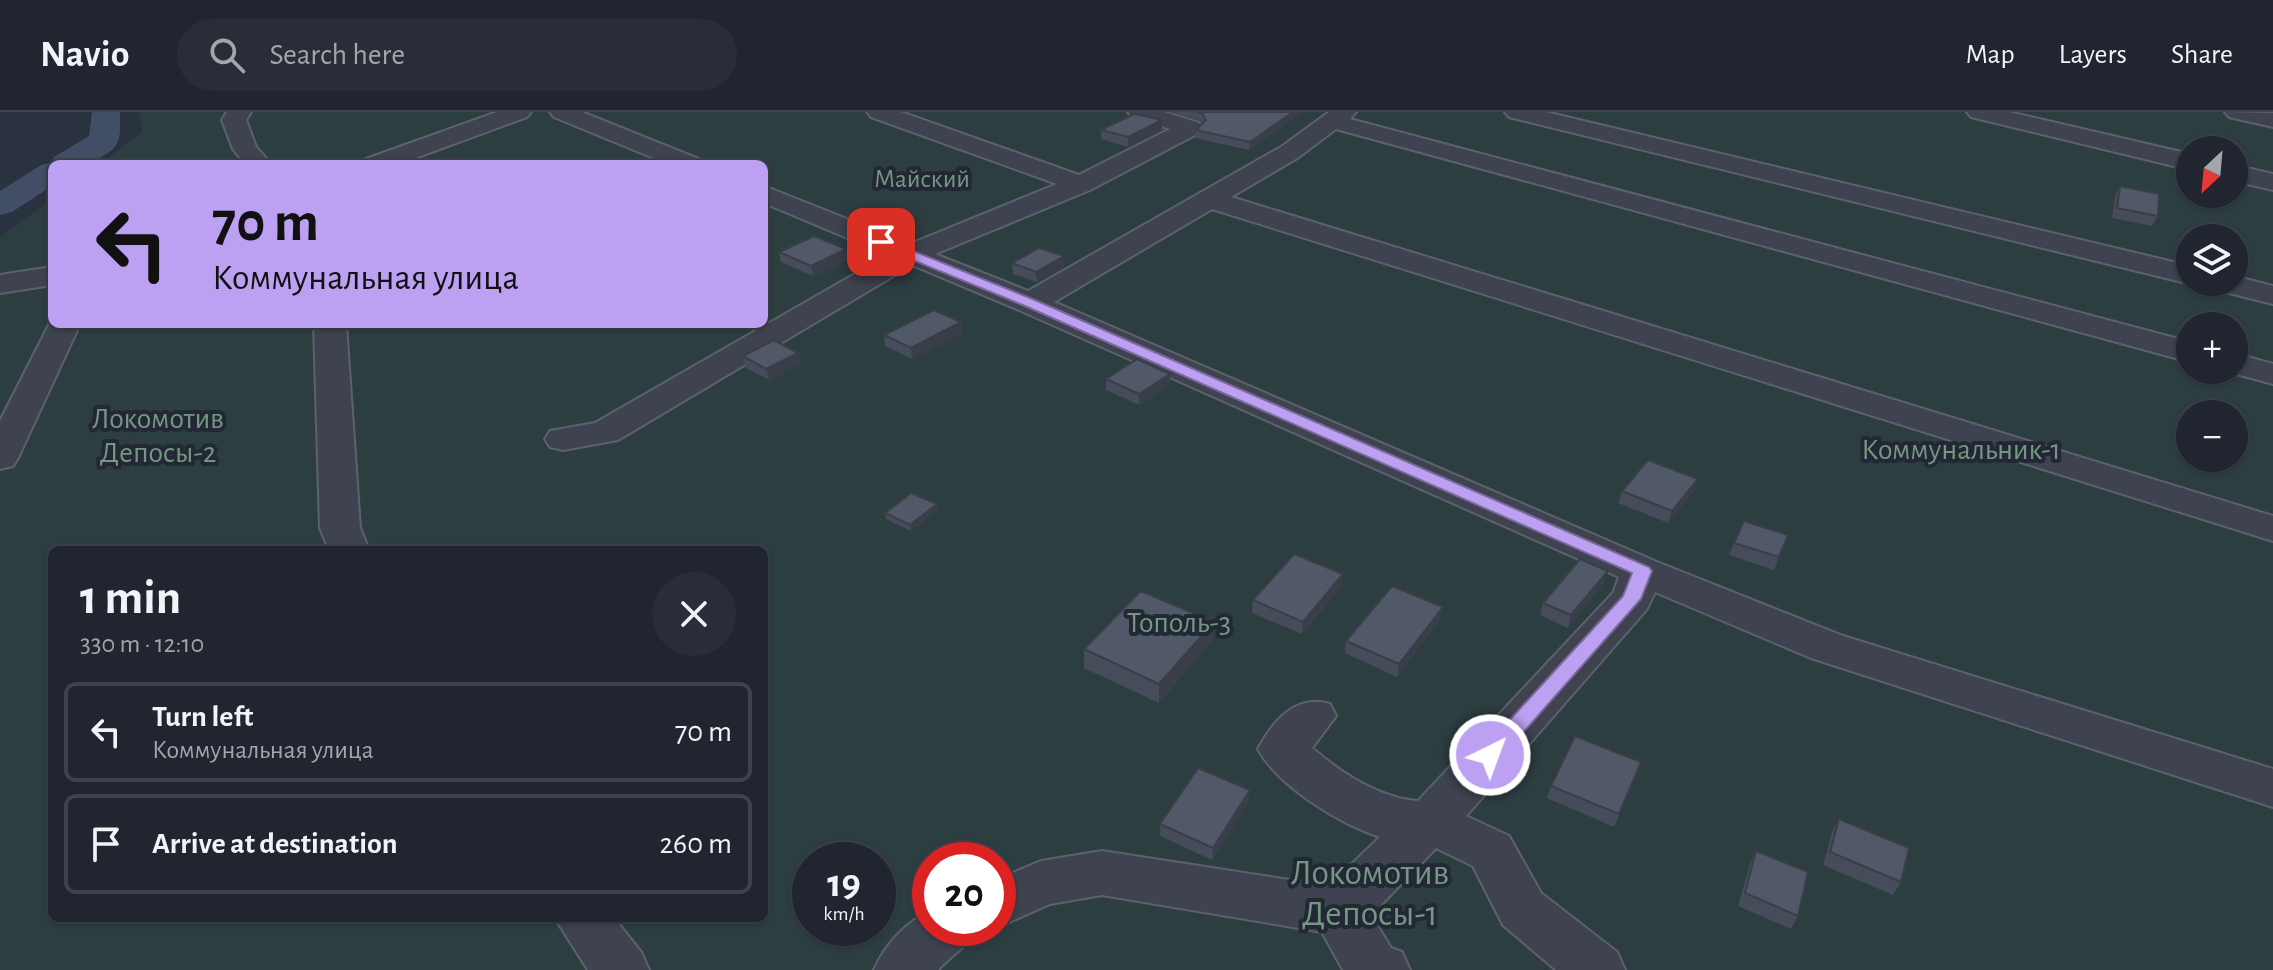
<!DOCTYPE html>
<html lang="en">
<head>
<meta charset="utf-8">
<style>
	:root { --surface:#20252f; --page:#282d37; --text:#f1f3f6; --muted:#a2a5aa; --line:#3d424b }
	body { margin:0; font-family:"Alegreya Sans",sans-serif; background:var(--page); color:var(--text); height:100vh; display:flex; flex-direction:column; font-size:30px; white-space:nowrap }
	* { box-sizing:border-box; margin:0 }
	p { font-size:26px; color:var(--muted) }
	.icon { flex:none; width:44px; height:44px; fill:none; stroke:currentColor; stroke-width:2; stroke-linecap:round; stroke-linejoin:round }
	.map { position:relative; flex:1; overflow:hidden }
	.drawer { position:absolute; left:48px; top:434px; width:720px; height:376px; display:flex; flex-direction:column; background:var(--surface); border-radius:12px; box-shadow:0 2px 6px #0004,0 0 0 2px var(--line) }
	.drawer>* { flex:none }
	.banner { position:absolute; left:48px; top:48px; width:720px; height:168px; border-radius:12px; box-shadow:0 2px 6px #0004,0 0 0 2px var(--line); background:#bca0f2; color:#111; overflow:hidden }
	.needle { width:52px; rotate:206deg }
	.tools { position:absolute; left:2176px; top:24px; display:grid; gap:16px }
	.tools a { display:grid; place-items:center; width:72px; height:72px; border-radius:50%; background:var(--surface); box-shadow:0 2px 6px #0004,0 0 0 2px var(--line); font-size:40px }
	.speed { position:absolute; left:792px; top:730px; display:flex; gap:16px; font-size:40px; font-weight:700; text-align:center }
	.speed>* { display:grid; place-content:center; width:104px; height:104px; border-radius:50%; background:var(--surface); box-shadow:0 2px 6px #0004,0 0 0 2px var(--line); line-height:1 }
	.speed small { font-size:20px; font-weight:400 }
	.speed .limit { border:12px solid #d22; background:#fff; color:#111 }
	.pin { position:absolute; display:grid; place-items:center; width:68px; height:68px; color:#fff; margin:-34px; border-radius:16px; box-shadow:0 4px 12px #0006 }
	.me { position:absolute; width:88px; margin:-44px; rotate:42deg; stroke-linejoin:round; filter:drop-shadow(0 0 6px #0008) }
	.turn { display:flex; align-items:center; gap:28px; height:168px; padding:0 32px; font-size:36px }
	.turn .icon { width:104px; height:104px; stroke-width:2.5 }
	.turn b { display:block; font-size:56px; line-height:68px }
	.round { display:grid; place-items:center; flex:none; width:84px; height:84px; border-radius:42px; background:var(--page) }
	.summary { display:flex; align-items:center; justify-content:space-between; height:136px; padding:0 32px }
	h1 { font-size:48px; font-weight:700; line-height:60px }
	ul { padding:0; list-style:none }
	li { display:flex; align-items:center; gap:24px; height:100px; margin:0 16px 12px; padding:0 16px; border:4px solid var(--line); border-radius:12px }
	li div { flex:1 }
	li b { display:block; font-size:30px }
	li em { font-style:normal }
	header { display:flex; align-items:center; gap:48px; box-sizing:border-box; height:112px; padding:0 40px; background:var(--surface); border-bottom:2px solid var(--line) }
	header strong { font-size:38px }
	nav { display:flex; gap:44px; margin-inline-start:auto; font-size:28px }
	.search { width:560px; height:72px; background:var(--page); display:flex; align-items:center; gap:20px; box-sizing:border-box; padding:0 28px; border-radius:44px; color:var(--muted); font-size:30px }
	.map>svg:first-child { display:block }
	.green { fill:#2d3e41; fill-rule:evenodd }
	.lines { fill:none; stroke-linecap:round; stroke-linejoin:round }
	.river { fill:#424d66; fill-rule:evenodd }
	.minor-casing { stroke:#5c616d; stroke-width:4 }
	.minor { fill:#3e434f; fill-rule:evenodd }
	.wall { fill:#464c59 }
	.shaded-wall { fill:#393e48 }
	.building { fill:#515867; stroke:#393e48; stroke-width:2 }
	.route { fill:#bca0f2; stroke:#7a689d; stroke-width:2 }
	.labels { text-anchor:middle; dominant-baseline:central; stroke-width:8; stroke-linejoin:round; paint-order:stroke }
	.far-park-label { font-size:26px; fill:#759781; stroke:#232835 }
	.park-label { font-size:30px; fill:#759781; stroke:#232835 }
	.near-park-label { font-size:36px; fill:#759781; stroke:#232835 }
</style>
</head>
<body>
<header>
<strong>Navio</strong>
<div class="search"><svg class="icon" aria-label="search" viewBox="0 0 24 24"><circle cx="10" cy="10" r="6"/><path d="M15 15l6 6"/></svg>Search here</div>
<nav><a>Map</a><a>Layers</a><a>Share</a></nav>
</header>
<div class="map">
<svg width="2273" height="858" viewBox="0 0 2273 858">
	<rect width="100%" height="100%" fill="#2a313f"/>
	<path class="green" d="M139 0H2273V858H0V125L52 87V212H764V52H100L142 20ZM2190 38H2234V82H2190ZM2190 126H2234V170H2190ZM2190 214H2234V258H2190ZM2190 302H2234V346H2190ZM52 438H764V806H52ZM810 748H878V816H810ZM930 748H998V816H930Z"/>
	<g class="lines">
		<path class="river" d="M92 0H120C120 8 121 18 119 26 113 51 72 52 52 52V74L12 100 0 103V79L41 53 50 51 54 45 89 24Z"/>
		<g class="minor-casing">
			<g id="minor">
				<path d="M227 0H251L246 8 256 35 271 52H245L233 37 222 8Z"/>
				<path d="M497 0H531L527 5 399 52H362L366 47Z"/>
				<path d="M550 0H582L699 47 703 52H668L554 5Z"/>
				<path d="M867 0H901L1079 63 1170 17 1132 5 1128 0H1164L1199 11 1203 16 1199 21 1090 78 935 142 1028 179 1281 35 1329 0H1356L1350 7 2190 230V250L1336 17 1299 45 1231 85 2273 404V429L1212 97 1054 190 1657 450 1843 524 2273 657V695L1811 546 1655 480 1647 497 1466 704 1509 724 1541 781 1617 840 1625 858H1556L1503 813 1473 754 1436 736 1371 803 1391 836 1402 840 1410 858H1343L1322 820 1102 783 1050 792 998 815V767L1041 749 1102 739 1329 774 1380 725C1340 712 1279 675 1258 637 1273 609 1296 582 1330 592L1336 604 1312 636C1341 661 1379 686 1418 689L1613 481 1619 465 1019 198 912 153 618 328 563 338 550 335 545 327 550 319 595 311 888 143 764 91V74L910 132 1057 72 871 5Z"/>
				<path d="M1505 0H1546L2190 154V170H2198L2190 172 1517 7 1509 5Z"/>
				<path d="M1967 0H2009L2190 42V58L1971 5Z"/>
				<path d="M2225 0 2273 1V15L2229 5Z"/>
				<path d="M2234 53 2273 62V78L2234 69Z"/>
				<path d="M52 155V173L0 181V163Z"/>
				<path d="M2234 164 2273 174V192L2209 176 2205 170H2234Z"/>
				<path d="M52 207V212H80L18 346 13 354 0 357V309Z"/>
				<path d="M314 212H346L360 416 369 438H329L320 416Z"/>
				<path d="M2234 241 2273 252V272L2222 258H2234Z"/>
				<path d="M930 799V816H977C968 835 952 842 938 858H874C885 833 905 811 930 799Z"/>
				<path d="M555 806H614L641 840 649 858H588Z"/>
			</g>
		</g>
		<use href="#minor" class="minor"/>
	</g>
	<g class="wall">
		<path d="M1169 0H1303L1249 38 1195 26 1196 18 1203 11 1201 9Z"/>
		<path d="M1130 1 1162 8V18L1128 35 1101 27V18L1130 4Z"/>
		<path d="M2120 74 2158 104 2152 114 2112 106 2115 84Z"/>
		<path d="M779 140 848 148 813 164 781 150Z"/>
		<path d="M1064 144V155L1037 170 1013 162 1012 151Z"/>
		<path d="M962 221 912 247 885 234 884 223Z"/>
		<path d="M743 244 801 252 769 268 746 256Z"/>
		<path d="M1170 262V273L1139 293 1106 278V267Z"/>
		<path d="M1622 379H1694L1668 411 1618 391Z"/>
		<path d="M937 398 911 419 886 407 885 401Z"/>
		<path d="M1744 409 1788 423 1774 458 1729 443Z"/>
		<path d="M1343 462 1341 475 1302 522 1252 501 1253 488Z"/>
		<path d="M1604 471 1568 516 1540 503 1543 491Z"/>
		<path d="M1443 495 1440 507 1397 565 1345 541 1346 529Z"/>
		<path d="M1213 528 1159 591 1084 556V537Z"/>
		<path d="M1641 650 1614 715 1547 686 1551 674Z"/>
		<path d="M1248 691 1212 748 1160 724V712Z"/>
		<path d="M1839 707 1901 770 1893 783 1823 753 1832 720Z"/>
		<path d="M1756 739 1798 804 1791 817 1738 794 1750 752Z"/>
	</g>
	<g class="shaded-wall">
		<path d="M1293 0H1303L1249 38 1250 30Z"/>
		<path d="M1162 8V18L1128 35V25Z"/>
		<path d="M846 137 848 148 813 164 811 154Z"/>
		<path d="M1064 144V155L1037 170 1036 160Z"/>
		<path d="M961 210 962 221 912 247 911 236Z"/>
		<path d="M798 241 801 252 769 268 766 257Z"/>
		<path d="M1170 262V273L1139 293V282Z"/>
		<path d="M1698 367 1694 379 1668 411 1672 399Z"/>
		<path d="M937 392V398L911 419 910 413Z"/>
		<path d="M1608 459 1604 471 1568 516 1571 503Z"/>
		<path d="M1343 462 1341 475 1302 522 1303 510Z"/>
		<path d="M1443 495 1440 507 1397 565 1399 552Z"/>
		<path d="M1214 510 1213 528 1159 591V572Z"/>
		<path d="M1250 678 1248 691 1212 748 1213 736Z"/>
	</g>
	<g class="building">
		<path d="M1196 0H1293L1250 30 1196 18 1206 8 1202 1Z"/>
		<path d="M1130 1 1162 8 1128 25 1101 18 1134 2Z"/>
		<path d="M2120 74 2159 82 2158 104 2117 96Z"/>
		<path d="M814 124 846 137 811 154 779 140Z"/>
		<path d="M1039 136 1064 144 1036 160 1012 151Z"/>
		<path d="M934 198 961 210 911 236 884 223Z"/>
		<path d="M774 228 798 241 766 257 743 244Z"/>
		<path d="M1137 247 1170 262 1139 282 1106 267Z"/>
		<path d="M1648 348 1698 367 1672 399 1622 379Z"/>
		<path d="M911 381 937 392 910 413 885 401Z"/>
		<path d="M1744 409 1788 423 1779 445 1734 431Z"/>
		<path d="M1294 442 1343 462 1303 510 1253 488Z"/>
		<path d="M1580 447 1608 459 1571 503 1543 491Z"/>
		<path d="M1392 474 1443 495 1399 552 1346 529Z"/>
		<path d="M1141 479 1214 510 1159 572 1084 537Z"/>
		<path d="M1575 624 1641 650 1619 702 1551 674Z"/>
		<path d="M1198 656 1250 678 1213 736 1160 712Z"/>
		<path d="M1839 707 1909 736 1901 770 1830 740Z"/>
		<path d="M1756 739 1808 760 1798 804 1745 781Z"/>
	</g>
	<path class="route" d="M881 126 1035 188 1649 455 1652 459 1641 487 1498 649 1490 651 1483 649 1479 643 1483 637 1623 484 1632 461 1025 194 876 133V127Z"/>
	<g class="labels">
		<g class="far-park-label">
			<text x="922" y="67">Майский</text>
		</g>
		<g class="park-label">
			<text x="158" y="307">Локомотив<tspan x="158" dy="34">Депосы-2</tspan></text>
			<text x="1961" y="338">Коммунальник-1</text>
			<text x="1179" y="511">Тополь-3</text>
		</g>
		<g class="near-park-label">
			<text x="1370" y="761">Локомотив<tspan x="1370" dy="41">Депосы-1</tspan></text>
		</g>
	</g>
</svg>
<div class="tools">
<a><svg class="needle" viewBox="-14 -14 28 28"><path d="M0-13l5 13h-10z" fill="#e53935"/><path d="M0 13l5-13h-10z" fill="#a2a5aa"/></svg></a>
<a><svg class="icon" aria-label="layers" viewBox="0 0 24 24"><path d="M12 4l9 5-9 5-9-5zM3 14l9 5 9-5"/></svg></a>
<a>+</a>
<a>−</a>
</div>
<div class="speed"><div>19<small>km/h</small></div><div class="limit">20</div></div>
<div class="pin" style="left:881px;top:130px;background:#d93025"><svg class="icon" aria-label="arrive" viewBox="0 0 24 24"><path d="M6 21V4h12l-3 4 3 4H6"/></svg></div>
<svg class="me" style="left:1490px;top:643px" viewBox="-20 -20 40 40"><circle r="17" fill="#bca0f2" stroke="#fff" stroke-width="3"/><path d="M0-11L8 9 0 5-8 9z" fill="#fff"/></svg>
<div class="banner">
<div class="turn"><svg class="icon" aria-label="left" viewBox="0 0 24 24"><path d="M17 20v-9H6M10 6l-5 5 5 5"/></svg><div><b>70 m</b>Коммунальная улица</div></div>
</div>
<section class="drawer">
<div class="summary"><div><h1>1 min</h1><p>330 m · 12:10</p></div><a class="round"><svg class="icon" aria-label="close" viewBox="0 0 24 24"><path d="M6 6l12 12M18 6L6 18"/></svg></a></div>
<ul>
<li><svg class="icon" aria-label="left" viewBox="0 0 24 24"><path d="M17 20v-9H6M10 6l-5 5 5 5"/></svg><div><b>Turn left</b><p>Коммунальная улица</p></div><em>70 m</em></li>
<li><svg class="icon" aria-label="arrive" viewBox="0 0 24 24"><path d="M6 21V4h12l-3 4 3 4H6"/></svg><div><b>Arrive at destination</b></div><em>260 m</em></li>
</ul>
</section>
</div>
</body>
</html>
